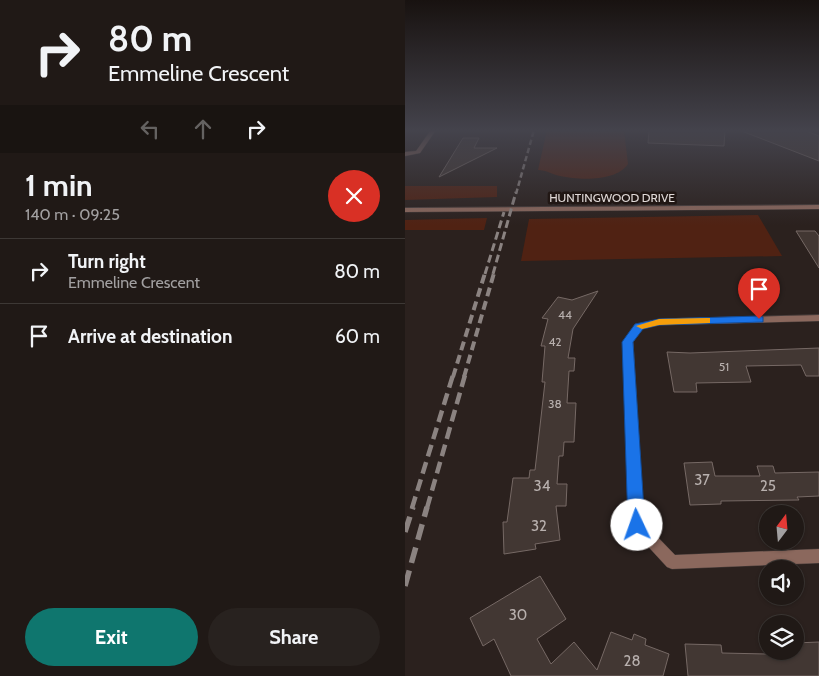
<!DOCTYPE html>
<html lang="en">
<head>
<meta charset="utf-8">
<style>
	:root { --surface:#201916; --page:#28221f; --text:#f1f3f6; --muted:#a2a0a1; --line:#3d3835; --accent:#0f766e }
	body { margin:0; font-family:Cabin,sans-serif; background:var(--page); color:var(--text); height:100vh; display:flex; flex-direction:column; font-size:19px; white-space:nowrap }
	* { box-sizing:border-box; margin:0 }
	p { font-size:16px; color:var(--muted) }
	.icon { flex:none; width:28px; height:28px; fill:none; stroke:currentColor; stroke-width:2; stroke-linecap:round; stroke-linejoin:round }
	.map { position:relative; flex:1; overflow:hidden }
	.panel { display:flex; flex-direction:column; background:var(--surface); width:405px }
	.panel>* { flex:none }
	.banner { background:#201916; color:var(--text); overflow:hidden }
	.needle { width:32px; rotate:16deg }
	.buttons { position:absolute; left:354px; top:505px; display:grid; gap:10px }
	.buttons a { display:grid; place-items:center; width:45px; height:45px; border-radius:50%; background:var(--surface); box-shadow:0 1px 4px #0004,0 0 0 1px var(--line); font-size:25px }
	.pin { position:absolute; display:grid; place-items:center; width:42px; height:42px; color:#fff; margin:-51px -21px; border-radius:50% 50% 50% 0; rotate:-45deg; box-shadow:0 0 5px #0007 }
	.pin .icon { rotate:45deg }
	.me { position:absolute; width:55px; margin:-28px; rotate:357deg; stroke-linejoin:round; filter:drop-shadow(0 0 4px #0008) }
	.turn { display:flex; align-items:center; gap:18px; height:105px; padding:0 25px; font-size:22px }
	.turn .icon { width:65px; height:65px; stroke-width:2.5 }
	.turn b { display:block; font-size:35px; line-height:42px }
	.lanes { display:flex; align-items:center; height:48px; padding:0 25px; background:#0003; justify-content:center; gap:25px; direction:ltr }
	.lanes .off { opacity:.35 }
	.round { display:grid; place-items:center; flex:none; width:52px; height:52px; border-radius:26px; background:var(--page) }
	.summary { display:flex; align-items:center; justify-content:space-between; height:85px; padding:0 25px }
	h1 { font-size:30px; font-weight:700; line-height:38px }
	.cta { display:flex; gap:10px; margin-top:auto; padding:10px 25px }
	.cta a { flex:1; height:58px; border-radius:30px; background:var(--accent); color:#fff; font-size:20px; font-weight:700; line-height:58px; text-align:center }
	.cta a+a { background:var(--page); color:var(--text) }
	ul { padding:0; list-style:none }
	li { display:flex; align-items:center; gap:15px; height:65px; padding:0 25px; border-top:1px solid var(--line) }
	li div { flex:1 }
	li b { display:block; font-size:19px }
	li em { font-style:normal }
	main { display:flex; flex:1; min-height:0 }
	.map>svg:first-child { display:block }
	.green { fill:#502213 }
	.building { fill:#423733; stroke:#766965 }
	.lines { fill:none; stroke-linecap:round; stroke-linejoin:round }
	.minor-casing { stroke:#483e3c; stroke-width:1 }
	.tertiary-casing { stroke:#483e3c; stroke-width:1 }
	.minor { fill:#8b685d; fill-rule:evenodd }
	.tertiary { fill:#8b685d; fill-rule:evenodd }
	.rail-far4 { stroke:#8b8381; stroke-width:2.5; stroke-dasharray:5.5 3; stroke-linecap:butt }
	.rail-far3 { stroke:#8b8381; stroke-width:3; stroke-dasharray:8 4; stroke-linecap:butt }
	.rail-far2 { stroke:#8b8381; stroke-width:4; stroke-dasharray:9 5; stroke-linecap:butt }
	.rail-far1 { stroke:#8b8381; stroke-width:4.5; stroke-dasharray:12 6; stroke-linecap:butt }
	.rail { stroke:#8b8381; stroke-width:5.5; stroke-dasharray:16 8; stroke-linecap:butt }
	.route { fill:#1a73e8; stroke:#114b97 }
	.slow { fill:#f59e0b }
	.labels { text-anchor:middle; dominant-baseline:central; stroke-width:5; stroke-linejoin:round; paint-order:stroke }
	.far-street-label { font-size:12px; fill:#e0d9d7; stroke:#211714 }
	.number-label { font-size:12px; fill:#b8b0ae }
	.near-number-label { font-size:15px; fill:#b8b0ae }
</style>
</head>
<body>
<main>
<section class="panel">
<div class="banner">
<div class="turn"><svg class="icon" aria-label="right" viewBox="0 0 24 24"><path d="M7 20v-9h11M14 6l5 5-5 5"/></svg><div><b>80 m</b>Emmeline Crescent</div></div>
<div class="lanes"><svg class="icon off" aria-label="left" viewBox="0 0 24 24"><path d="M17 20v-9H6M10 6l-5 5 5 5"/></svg><svg class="icon off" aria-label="ahead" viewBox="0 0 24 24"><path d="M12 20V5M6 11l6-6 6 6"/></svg><svg class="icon" aria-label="right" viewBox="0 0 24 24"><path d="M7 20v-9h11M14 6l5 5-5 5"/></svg></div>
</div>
<div class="summary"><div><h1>1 min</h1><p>140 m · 09:25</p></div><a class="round" style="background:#d93025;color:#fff"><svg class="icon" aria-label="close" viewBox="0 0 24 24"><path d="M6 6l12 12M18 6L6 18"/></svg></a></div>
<ul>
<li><svg class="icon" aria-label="right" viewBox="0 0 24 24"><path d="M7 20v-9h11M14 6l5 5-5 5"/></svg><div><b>Turn right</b><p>Emmeline Crescent</p></div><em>80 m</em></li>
<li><svg class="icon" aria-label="arrive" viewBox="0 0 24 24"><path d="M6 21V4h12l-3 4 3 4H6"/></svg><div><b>Arrive at destination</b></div><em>60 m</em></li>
</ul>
<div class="cta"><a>Exit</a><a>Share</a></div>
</section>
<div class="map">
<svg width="414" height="676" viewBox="0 0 414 676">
	<rect width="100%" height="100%" fill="#2b211e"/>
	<g class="green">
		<path d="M142 130H219L223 164C211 182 174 180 155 176 146 174 141 170 133 170Z"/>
		<path d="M0 186H92V197L0 200Z"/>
		<path d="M353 215 377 256 116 261 124 219Z"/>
		<path d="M82 218 79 230H0V220Z"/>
	</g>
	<g class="building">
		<path d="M244 130H320L319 146 243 143Z"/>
		<path d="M334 130H399L414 136V161Z"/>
		<path d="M58 138H74L69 148H92L34 177Z"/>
		<path d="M391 231H410L414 236V268Z"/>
		<path d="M193 291 168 329 163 358H170L169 371H164L162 403H171L169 442H159L158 456H154L152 484H162L161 506H151L155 540 130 544 131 549 99 554 98 522H102L108 478H124L125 470H130L140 382H137L140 346H136L143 319 137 318 153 297 167 300Z"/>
		<path d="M414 348V376H401L396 365 341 366 346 382 291 383 292 392H269L262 352 285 353Z"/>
		<path d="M307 462 310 476H355L352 466H368L370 473 414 472V496L392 497 394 500 316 501V504L285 505 279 463Z"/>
		<path d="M135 576 161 619 132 639 146 664 169 642 192 670 206 632 227 640 229 634 241 639 240 645 264 654 258 676H106L89 639 78 646 65 618Z"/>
		<path d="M414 642V676H283L280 644 316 645 317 653 361 654 360 651H390V643Z"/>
	</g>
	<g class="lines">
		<g class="minor-casing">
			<g id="minor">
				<path d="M26 130H31L15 153 0 156V152L11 151Z"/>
				<path d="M414 315V321L255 325 237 329 228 342 239 523 270 555 414 549V563L267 569 262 567 227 529 225 525 218 342 231 325 255 319Z"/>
			</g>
		</g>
		<g class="tertiary-casing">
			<path id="tertiary" d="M414 205V209L0 212V208Z"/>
		</g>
		<use href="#minor" class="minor"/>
		<use href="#tertiary" class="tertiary"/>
		<path class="rail-far4" d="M111 194 129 130"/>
		<g class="rail-far3">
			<path d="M80 274 99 212"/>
			<path d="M88 274 111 192"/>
		</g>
		<g class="rail-far2">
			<path d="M48 377 80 273"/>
			<path d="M59 377 89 273"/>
		</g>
		<g class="rail-far1">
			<path d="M7 508 48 375"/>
			<path d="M22 508 60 375"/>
		</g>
		<g class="rail">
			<path d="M0 532 8 507"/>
			<path d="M0 586 22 507"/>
		</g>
	</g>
	<linearGradient id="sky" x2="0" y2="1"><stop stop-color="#181210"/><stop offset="0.58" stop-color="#44434c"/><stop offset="1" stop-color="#44434c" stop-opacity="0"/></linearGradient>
	<rect width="414" height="225" fill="url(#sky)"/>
	<path class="route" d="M354 316 358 317V322L254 325 238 329 228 342 240 525 237 530 232 532 226 530 223 525 217 342 230 324 254 319Z"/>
	<path class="slow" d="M301 318H305V323L254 325 237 329 231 326 254 319Z"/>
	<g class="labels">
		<g class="far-street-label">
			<text x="207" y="197">HUNTINGWOOD DRIVE</text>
		</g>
		<g class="number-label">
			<text x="160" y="314">44</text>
			<text x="150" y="341">42</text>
			<text x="319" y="366">51</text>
			<text x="150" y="403">38</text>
		</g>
		<g class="near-number-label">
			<text x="297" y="480">37</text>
			<text x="137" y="486">34</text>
			<text x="363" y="486">25</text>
			<text x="134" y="526">32</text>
			<text x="113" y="615">30</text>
			<text x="227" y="661">28</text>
		</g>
	</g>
</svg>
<div class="buttons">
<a><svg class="needle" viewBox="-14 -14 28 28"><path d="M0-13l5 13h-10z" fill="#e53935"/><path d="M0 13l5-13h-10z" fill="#a2a0a1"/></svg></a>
<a><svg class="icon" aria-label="sound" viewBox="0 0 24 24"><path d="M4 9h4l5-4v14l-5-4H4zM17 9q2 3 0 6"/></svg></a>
<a><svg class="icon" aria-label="layers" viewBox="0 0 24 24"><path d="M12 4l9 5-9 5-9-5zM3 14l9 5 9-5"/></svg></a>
</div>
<div class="pin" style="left:354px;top:319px;background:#d93025"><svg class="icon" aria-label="arrive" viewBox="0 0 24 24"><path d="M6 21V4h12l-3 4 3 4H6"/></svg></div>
<svg class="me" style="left:232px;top:525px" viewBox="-20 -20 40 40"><circle r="19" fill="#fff"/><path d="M0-13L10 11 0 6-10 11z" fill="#1a73e8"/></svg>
</div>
</main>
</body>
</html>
